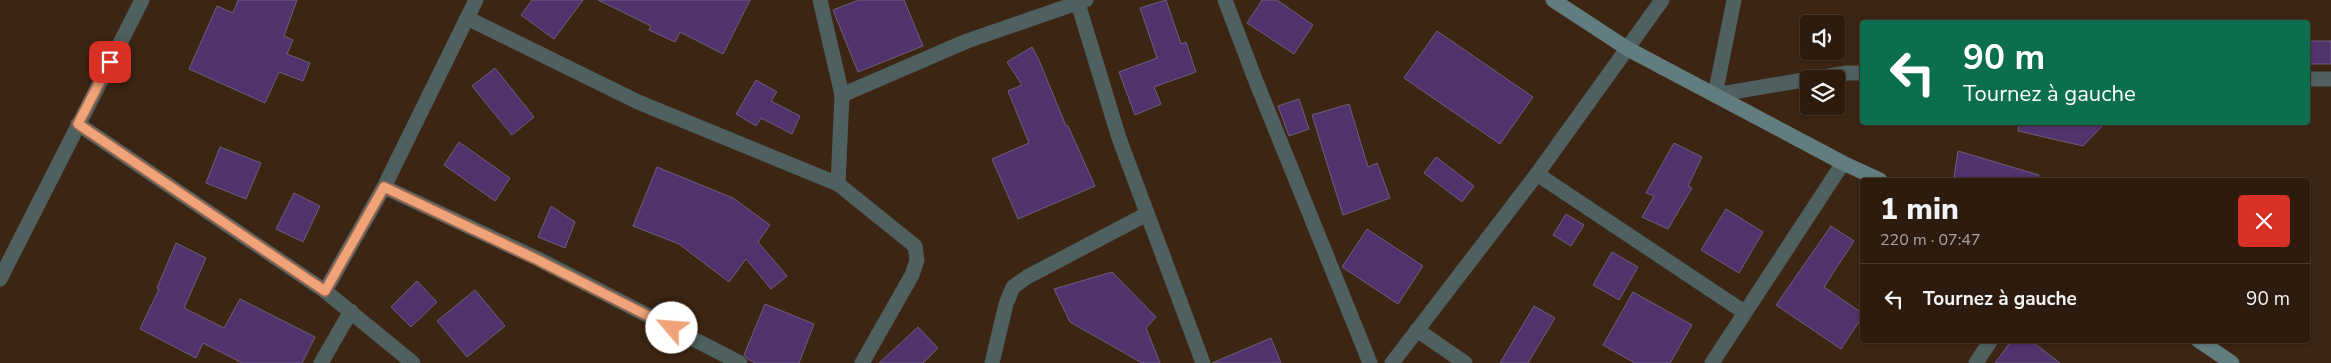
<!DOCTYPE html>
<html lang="fr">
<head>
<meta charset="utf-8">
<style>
	:root { --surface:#2d1c0e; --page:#39291c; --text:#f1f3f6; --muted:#a7a19e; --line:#483a2e }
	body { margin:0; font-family:"Nunito Sans",sans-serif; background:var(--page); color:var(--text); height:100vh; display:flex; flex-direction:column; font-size:19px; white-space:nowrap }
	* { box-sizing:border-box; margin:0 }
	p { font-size:16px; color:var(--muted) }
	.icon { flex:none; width:28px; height:28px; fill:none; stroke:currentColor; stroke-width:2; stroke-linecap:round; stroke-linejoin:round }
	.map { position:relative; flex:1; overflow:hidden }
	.sheet { position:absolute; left:1860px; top:178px; width:450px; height:165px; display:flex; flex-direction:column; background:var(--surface); border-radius:5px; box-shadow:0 1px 4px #0004,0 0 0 1px var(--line) }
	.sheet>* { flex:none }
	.top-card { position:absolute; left:1860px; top:20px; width:450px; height:105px; border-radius:5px; box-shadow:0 1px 4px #0004,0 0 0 1px var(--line); background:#0b6e4f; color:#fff; overflow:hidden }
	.buttons { position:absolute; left:1800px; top:15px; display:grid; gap:10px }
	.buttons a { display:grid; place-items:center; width:45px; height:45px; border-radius:5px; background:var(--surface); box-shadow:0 1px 4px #0004,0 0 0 1px var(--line); font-size:25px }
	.pin { position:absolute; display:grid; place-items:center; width:42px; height:42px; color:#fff; margin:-21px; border-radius:10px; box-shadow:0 2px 8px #0006 }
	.me { position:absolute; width:55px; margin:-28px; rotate:297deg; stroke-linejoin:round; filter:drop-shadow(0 0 4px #0008) }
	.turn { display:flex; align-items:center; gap:18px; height:105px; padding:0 20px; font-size:22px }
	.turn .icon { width:65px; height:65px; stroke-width:2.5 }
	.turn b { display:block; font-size:35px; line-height:42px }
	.round { display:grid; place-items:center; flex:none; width:52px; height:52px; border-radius:5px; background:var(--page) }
	.headline { display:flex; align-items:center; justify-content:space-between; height:85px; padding:0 20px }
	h1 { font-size:30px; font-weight:800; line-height:38px }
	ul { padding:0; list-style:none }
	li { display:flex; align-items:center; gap:15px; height:70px; padding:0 20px; border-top:1px solid var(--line) }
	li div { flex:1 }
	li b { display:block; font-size:19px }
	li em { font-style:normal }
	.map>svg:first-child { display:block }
	.building { fill:#50326c; stroke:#6d5f7b }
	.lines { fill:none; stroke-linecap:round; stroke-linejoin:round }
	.street { stroke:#4f6061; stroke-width:15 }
	.secondary { stroke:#627d7f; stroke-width:15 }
	.route-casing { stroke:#9c694f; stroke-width:12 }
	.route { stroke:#f0a279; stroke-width:9 }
</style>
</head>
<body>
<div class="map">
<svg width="2331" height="363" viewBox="0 0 2331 363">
	<rect width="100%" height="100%" fill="#3c2513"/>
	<g class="building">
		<path d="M238 0H297L284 36 293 40 287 54 310 63 303 81 279 72 265 103 189 69 217 6 233 13Z"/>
		<path d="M532 0H583L554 39 521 15Z"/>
		<path d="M598 0H750L723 54 680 32 675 42 649 30 651 26Z"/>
		<path d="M859 0H904L923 46 858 72 833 10Z"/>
		<path d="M1166 0 1181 44 1186 42 1196 72 1154 87 1161 104 1135 115 1119 72 1157 58 1140 8Z"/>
		<path d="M1262 0H1277L1313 25 1294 54 1247 23Z"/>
		<path d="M1437 31 1533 97 1500 144 1404 78Z"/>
		<rect x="2308" y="41" width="23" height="23"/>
		<path d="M1032 47 1039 60 1066 126H1068L1095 186 1018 219 992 159 1029 143 1008 91 1022 85 1007 62Z"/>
		<path d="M495 68 534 117 512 135 472 86Z"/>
		<path d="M756 80 777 92 771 101 800 116 792 134 761 118 756 126 736 114Z"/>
		<path d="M1299 99 1309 129 1289 136 1278 106Z"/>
		<path d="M1349 104 1368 167 1377 163 1390 198 1343 215 1312 115Z"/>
		<path d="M2019 122H2106L2083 146 2018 131Z"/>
		<path d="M459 142 510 178 495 201 444 165Z"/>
		<path d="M1674 143 1702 157 1688 186 1692 188 1668 229 1642 217 1654 196 1646 193Z"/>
		<path d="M220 147 261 163 246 199 206 183Z"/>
		<path d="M1958 151 2039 175 2038 180H1973L1954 177Z"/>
		<path d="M1436 157 1474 186 1462 202 1424 173Z"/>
		<path d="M657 167 733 198 770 225 758 242 787 276 771 289 746 259 729 282 679 244 633 226Z"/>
		<path d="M294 193 320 206 303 242 276 229Z"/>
		<path d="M551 206 575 222 565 248 538 237Z"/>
		<path d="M1726 209 1763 232 1739 273 1701 250Z"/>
		<path d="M1566 214 1584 225 1571 246 1553 235Z"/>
		<path d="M1831 226 1854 241 1824 287 1862 313V317L1841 349 1776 305Z"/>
		<path d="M1367 229 1423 266 1398 304 1342 267Z"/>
		<path d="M176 243 206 258 184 308 224 328 240 299 315 337 302 363H242L203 343 196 358 140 329 159 289 157 288Z"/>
		<path d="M1612 252 1638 267 1619 300 1593 285Z"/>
		<path d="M1112 272 1156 317 1146 328 1160 363H1142L1070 322 1054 289Z"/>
		<path d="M417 281 437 302 411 327 391 307Z"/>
		<path d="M475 290 505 326 467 357 437 321Z"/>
		<path d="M1633 292 1692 325 1670 363H1635L1603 345Z"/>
		<path d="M765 304 814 324 799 363H756L749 360 744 355Z"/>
		<path d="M1534 306 1555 318 1528 363H1500Z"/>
		<path d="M918 327 938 348 923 363H879Z"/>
		<path d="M1271 338 1281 363H1212Z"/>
		<path d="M2012 340H2030L2060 363H1995Z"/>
	</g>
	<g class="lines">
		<g class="street">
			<path d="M1077 0 1119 138 1203 363"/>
			<path d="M1225 0 1255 79 1370 363"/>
			<path d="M1734 0 1715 95 1809 79"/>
			<path d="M467 18 638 102 838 184 842 95 820 0"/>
			<path d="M1811 79 1847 73H1862"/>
			<path d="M2308 79H2331"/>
			<path d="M842 95 967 41 1086 0"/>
			<path d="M78 124 325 291 413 363"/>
			<path d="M1537 174 1744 312"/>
			<path d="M838 184 915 246 917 260 912 275 862 363"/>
			<path d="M384 187 538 259 740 363"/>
			<path d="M0 279 142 0"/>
			<path d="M325 291 384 187 476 0"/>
			<path d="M1417 330 1465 363"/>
			<path d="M321 363 351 311"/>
			<path d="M992 363 1006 304 1013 287 1027 277 1147 214"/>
			<path d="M1392 363 1537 174 1662 0"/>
			<path d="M1712 363 1843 163"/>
			<path d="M1976 363 1991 340"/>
		</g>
		<g class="secondary">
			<path d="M1553 0 1628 49 1843 163 1880 180"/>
			<path d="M2198 340 2232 363"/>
		</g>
	</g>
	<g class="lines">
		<g class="route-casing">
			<path id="route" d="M110 62 78 124 325 291 384 187 538 260 672 328"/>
		</g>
		<use href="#route" class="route"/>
	</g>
</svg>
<div class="buttons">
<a><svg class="icon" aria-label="sound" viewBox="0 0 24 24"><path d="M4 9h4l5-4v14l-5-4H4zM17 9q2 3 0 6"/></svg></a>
<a><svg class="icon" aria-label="layers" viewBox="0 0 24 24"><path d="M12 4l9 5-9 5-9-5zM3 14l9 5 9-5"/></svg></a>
</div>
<div class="pin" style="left:110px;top:62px;background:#d93025"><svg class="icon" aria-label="arrive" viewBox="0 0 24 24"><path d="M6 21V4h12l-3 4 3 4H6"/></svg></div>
<svg class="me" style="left:672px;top:328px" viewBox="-20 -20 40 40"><circle r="19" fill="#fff"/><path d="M0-13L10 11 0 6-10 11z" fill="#f0a279"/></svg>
<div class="top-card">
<div class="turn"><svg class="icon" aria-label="left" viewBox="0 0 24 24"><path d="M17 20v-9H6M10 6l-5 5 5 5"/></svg><div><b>90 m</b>Tournez à gauche</div></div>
</div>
<section class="sheet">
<div class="headline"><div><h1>1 min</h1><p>220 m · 07:47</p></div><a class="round" style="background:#d93025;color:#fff"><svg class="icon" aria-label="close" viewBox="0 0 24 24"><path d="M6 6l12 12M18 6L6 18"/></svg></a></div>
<ul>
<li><svg class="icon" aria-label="left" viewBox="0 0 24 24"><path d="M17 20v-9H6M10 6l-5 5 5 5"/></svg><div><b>Tournez à gauche</b></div><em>90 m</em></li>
</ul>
</section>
</div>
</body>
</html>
